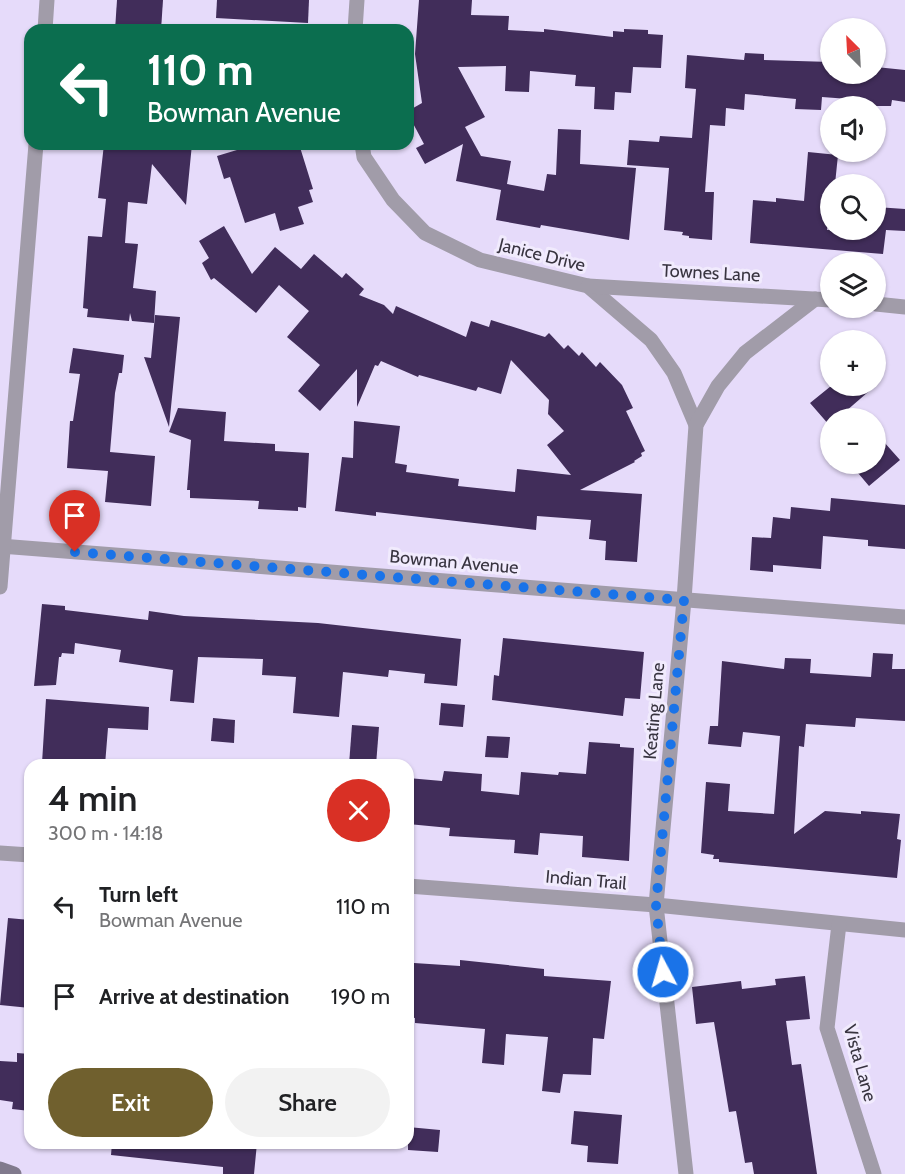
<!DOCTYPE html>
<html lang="en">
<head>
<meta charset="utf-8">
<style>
	:root { --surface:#fff; --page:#f2f2f2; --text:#202124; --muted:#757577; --accent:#70602e }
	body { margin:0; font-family:Cabin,sans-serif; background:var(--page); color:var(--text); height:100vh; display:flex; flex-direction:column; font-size:22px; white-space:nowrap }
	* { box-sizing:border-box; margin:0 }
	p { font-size:20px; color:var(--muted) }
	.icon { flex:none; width:33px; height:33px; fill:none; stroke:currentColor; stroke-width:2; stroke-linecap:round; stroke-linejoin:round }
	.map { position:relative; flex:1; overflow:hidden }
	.side { position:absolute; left:24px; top:759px; width:390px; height:390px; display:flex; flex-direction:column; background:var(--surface); border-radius:18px; box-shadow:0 2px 4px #0004 }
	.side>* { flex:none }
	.banner { position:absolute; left:24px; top:24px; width:390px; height:126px; border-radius:18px; box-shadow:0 2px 4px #0004; background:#0b6e4f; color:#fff; overflow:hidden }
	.needle { width:39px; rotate:336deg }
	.tools { position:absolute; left:820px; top:18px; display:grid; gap:12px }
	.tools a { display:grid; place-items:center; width:66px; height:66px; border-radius:50%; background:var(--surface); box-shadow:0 2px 4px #0004; font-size:30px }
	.pin { position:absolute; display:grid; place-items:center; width:51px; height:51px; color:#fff; margin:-62px -26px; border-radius:50% 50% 50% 0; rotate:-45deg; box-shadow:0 0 6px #0007 }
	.pin .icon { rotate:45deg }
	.me { position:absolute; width:66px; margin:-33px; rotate:354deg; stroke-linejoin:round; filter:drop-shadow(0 0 4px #0008) }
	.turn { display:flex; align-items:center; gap:21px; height:126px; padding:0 24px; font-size:27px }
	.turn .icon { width:78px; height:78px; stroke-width:2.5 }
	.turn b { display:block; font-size:42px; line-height:51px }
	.round { display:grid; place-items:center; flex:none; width:63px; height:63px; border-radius:32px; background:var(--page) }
	.head { display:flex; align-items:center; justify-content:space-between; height:102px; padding:0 24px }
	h1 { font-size:36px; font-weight:600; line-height:45px }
	.cta { display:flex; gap:12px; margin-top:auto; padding:12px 24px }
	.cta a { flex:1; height:69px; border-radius:36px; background:var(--accent); color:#fff; font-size:24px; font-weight:600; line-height:69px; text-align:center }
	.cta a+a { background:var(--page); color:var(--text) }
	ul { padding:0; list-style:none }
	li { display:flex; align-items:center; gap:18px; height:90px; padding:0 24px }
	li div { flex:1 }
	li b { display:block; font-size:22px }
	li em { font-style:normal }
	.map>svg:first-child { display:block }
	.building { fill:#412d5a }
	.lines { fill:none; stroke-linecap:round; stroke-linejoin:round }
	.street { stroke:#a19ca9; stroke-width:15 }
	.secondary { stroke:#817a8d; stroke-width:15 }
	.route { stroke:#1a73e8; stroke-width:10; stroke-dasharray:0 18 }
	.labels { text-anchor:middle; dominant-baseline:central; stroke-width:6; stroke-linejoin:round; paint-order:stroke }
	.street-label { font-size:18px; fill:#383440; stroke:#f1ebfd }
</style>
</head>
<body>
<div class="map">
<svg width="905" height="1174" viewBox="0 0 905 1174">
	<rect width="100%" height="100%" fill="#e6dbfa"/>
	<g class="building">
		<path d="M117 0H163L161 30H115Z"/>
		<path d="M217 0H309L308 23 216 18Z"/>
		<path d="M419 0H472L471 15 509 16 508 30 544 32V29L613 37V31L624 32V29L648 30V34L663 35 661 68 633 67 631 93 615 92 614 110 594 109 595 87 575 86 576 75 530 71 529 92 505 91 506 66 458 67 485 117 465 127 481 156 511 161 507 184 544 191 547 174 556 175 558 129 581 130 580 164 636 168 629 240 541 225 540 228 496 220 501 190 456 181 463 144 425 164 416 148 424 144 408 114V111L422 103 415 54Z"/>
		<path d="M745 53 764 54V60L831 62V74H876V67L905 70V102L892 100 891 106H871L862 104V100L822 97 821 110 795 109 796 99 745 94 744 110 726 108 725 126 710 125 705 192H714L712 240 689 238V236L682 235 683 232 664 230 669 168 627 165 629 140 659 142 660 136 692 138 696 89 685 88 687 55 744 60Z"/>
		<path d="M104 144 166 149V144H192L186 205 152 164 147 204 128 202 125 243 138 244 133 288 156 291 154 323 132 321 130 313 129 321 87 317 88 309 83 308 88 236 102 237 106 199 98 198Z"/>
		<path d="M257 144H299L313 189 309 190 313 202 298 207 304 224 280 231 275 213 245 223 230 177 224 179 217 156Z"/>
		<path d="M808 152 838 155 835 184H831L827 230H877L876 207 905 209V231L886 230 883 254 750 243 753 200 776 202V198L804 201Z"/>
		<path d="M224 226 252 274 275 247 301 269 314 254 342 278 346 273 364 289 359 295 384 305 393 314 396 306 466 337 471 321 489 327 491 320 545 337 549 333 564 349 568 345 579 356 582 352 596 367 600 362 622 385 633 408 626 411 645 451 641 453 642 456 634 461 635 462 580 490 642 494 637 562 605 560 606 541 589 539 591 520 537 516 536 530 376 512V516L335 511 342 457 353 458 354 421 400 426 395 463 407 465 406 472 459 479 458 486 515 492 517 469 571 475 547 445 564 431 548 414 549 400 511 360 501 394 478 387 476 391 419 375 418 377 381 361 378 366 375 365 357 407V369L320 411 298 391 320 365 287 337 309 311 279 285 256 313 214 278 211 280 202 263 209 258 199 241Z"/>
		<path d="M155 315 180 317 169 427 144 357 151 358Z"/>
		<path d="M73 348 124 355 122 373H119L115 393 110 452 155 456 151 506 105 502 108 471 67 468 70 421H73L80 374 69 373Z"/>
		<path d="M831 386H875L838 418H831L830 426 810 403Z"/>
		<path d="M178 408 226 412 224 441 275 444V451L309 453 306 508 298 507V511L258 509 259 501 190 498V490H187L191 440 169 432Z"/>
		<path d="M876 433 900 460 869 486 858 473 869 464H876Z"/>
		<path d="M831 498 905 505V549L868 546V540L823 536 821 569 773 565V572L750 570 752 537 771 538 773 517 790 519 791 507 830 511Z"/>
		<path d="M42 604 65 606V610L148 620 149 611 184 616 318 623 461 639 457 686 424 683 425 674 389 670 388 677 343 672 339 717 293 713 296 677 262 675 263 659 198 657 194 703 170 701 173 670 119 662 121 650 75 643 74 654 62 653 61 657H59L56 685 34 686Z"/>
		<path d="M503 638 644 652 640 699 625 698 623 716 492 700 494 675 499 676Z"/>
		<path d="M873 653 893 654 892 669H905V721L856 718 855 727 806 724 804 747 799 746 794 834 825 811 861 814V811L900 814 897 839 901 840 897 878 719 862V859H713L714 855 701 853 706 782 730 784 728 811 774 814 780 736 743 732 741 747 708 744 710 726H718L722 661 784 669 785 658 811 659 810 673 871 677Z"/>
		<path d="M46 699 149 707 148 730 108 728 105 765 42 763Z"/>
		<path d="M441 703 465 705 463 727 439 725Z"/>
		<path d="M213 718 235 720 234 743 211 741Z"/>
		<path d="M352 725 379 727 376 765H349Z"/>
		<path d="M487 736 510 737 508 758 485 757Z"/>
		<path d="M589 742 620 744V747L634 748 629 861 582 857 583 836 540 833 538 855 514 853 515 840 449 836 450 828 408 824V778L442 781 444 771 482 774 481 791 519 795 521 772 558 775 559 772 586 774Z"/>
		<path d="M8 918 30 920V1008L0 1005Z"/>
		<path d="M460 960 544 969V976L611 981 604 1039 593 1038 591 1075 563 1074 560 1093 542 1091 548 1037 506 1034 504 1065 482 1063 485 1029 415 1023V1018L408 1017V967L413 968 414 963 460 966Z"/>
		<path d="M805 976 810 1019 786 1021 792 1065 801 1064 817 1174H754L752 1162 745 1163 736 1111 729 1112 714 1022 696 1024 692 987 741 981 742 989 776 985 775 979Z"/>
		<path d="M17 1053 30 1054V1111L12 1109 13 1102 0 1100V1061L17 1062Z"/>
		<path d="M574 1111 622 1115 618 1164 587 1162 588 1146 571 1144Z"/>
		<path d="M408 1127 440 1130 438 1152 408 1150Z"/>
		<path d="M112 1143H257L254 1174H223V1167L111 1155Z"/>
	</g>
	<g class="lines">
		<g class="street">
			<path d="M45 30 47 0"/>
			<path d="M355 30 357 0"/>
			<path d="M362 144 364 157 393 200 425 233 480 260 588 286 651 340 674 373 696 425"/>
			<path d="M588 286 831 300"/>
			<path d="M876 304 905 307"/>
			<path d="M0 546 905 617"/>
			<path d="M0 587 36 144"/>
			<path d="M0 853 30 855"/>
			<path d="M408 886 656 905 905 930"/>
			<path d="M839 924 827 1028 874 1174"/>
			<path d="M686 1174 656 905 684 600 696 425 718 386 745 353 815 299"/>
		</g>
		<path class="secondary" d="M0 1169 14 1174"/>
	</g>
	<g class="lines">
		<path class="route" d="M75 552 684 600 656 905 663 972"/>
	</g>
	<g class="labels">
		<g class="street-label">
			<text transform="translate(542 255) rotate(14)">Janice Drive</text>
			<text transform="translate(711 273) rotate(3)">Townes Lane</text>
			<text transform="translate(454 562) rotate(5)">Bowman Avenue</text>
			<text transform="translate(654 711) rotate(-85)">Keating Lane</text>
			<text transform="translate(586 880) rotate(5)">Indian Trail</text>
			<text transform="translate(860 1063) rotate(74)">Vista Lane</text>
		</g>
	</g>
</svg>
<div class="tools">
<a><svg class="needle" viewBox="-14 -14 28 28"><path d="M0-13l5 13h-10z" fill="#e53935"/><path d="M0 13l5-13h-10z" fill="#757577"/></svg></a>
<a><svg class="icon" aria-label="sound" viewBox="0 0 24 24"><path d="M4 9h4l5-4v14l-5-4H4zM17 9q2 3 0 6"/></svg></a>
<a><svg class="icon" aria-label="search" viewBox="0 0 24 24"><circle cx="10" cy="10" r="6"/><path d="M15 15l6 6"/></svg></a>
<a><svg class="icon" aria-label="layers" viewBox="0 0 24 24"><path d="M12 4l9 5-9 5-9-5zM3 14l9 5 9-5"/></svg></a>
<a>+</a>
<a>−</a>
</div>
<div class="pin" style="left:75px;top:552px;background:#d93025"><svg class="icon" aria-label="arrive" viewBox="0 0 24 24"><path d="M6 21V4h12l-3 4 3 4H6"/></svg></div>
<svg class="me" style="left:663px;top:972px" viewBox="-20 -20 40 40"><circle r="17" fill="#1a73e8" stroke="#fff" stroke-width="3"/><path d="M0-11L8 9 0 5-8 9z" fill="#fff"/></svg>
<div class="banner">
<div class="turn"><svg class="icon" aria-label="left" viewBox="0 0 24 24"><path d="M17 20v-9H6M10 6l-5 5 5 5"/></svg><div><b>110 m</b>Bowman Avenue</div></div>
</div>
<section class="side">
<div class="head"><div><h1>4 min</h1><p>300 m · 14:18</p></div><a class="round" style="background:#d93025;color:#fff"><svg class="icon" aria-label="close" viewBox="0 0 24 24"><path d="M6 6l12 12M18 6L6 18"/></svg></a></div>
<ul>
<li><svg class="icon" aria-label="left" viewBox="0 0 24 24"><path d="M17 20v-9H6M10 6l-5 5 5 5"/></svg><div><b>Turn left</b><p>Bowman Avenue</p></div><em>110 m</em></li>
<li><svg class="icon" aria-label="arrive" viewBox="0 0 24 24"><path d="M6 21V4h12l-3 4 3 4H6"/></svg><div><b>Arrive at destination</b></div><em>190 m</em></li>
</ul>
<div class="cta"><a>Exit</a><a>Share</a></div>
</section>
</div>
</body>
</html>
